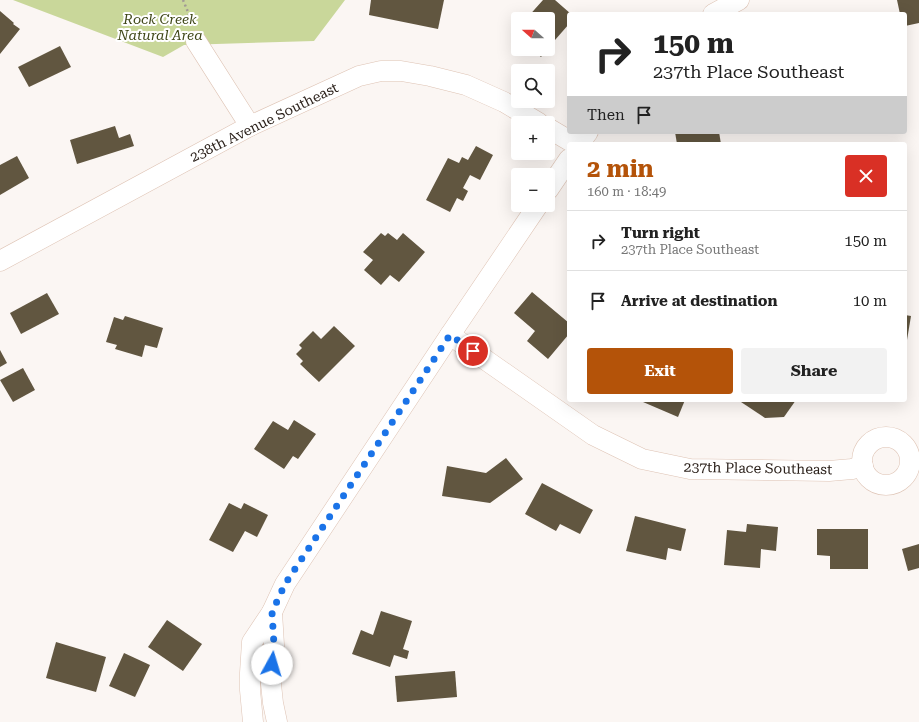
<!DOCTYPE html>
<html lang="en">
<head>
<meta charset="utf-8">
<style>
	:root { --surface:#fff; --page:#f2f2f2; --text:#222; --muted:#767676; --line:#e0e0e0; --accent:#b45309 }
	body { margin:0; font-family:"Roboto Serif",serif; background:var(--page); color:var(--text); height:100vh; display:flex; flex-direction:column; font-size:15px; white-space:nowrap }
	* { box-sizing:border-box; margin:0 }
	p { font-size:13px; color:var(--muted) }
	.icon { flex:none; width:22px; height:22px; fill:none; stroke:currentColor; stroke-width:2; stroke-linecap:round; stroke-linejoin:round }
	.map { position:relative; flex:1; overflow:hidden }
	.panel { position:absolute; left:567px; top:142px; width:340px; height:260px; display:flex; flex-direction:column; background:var(--surface); border-radius:4px; box-shadow:0 4px 16px #0002 }
	.panel>* { flex:none }
	.hud { position:absolute; left:567px; top:12px; width:340px; height:122px; border-radius:4px; box-shadow:0 4px 16px #0002; background:#fff; color:var(--text); overflow:hidden }
	.needle { width:26px; rotate:291deg }
	.tools { position:absolute; left:511px; top:12px; display:grid; gap:8px }
	.tools a { display:grid; place-items:center; width:44px; height:44px; border-radius:4px; background:var(--surface); box-shadow:0 4px 16px #0002; font-size:20px }
	.pin { position:absolute; display:grid; place-items:center; width:34px; height:34px; color:#fff; margin:-17px; border:2px solid #fff; border-radius:50%; box-shadow:0 1px 4px #0007 }
	.me { position:absolute; width:44px; margin:-22px; rotate:6deg; stroke-linejoin:round; filter:drop-shadow(0 0 3px #0008) }
	.turn { display:flex; align-items:center; gap:14px; height:84px; padding:0 20px; font-size:18px }
	.turn .icon { width:52px; height:52px; stroke-width:2.5 }
	.turn b { display:block; font-size:28px; line-height:34px }
	.then { display:flex; align-items:center; height:38px; padding:0 20px; background:#0003; gap:8px; font-size:15px }
	.round { display:grid; place-items:center; flex:none; width:42px; height:42px; border-radius:4px; background:var(--page) }
	.head { display:flex; align-items:center; justify-content:space-between; height:68px; padding:0 20px }
	h1 { font-size:24px; font-weight:700; line-height:30px; color:var(--accent) }
	.action { display:flex; gap:8px; margin-top:auto; padding:8px 20px }
	.action a { flex:1; height:46px; border-radius:4px; background:var(--accent); color:#fff; font-size:16px; font-weight:700; line-height:46px; text-align:center }
	.action a+a { background:var(--page); color:var(--text) }
	ul { padding:0; list-style:none }
	li { display:flex; align-items:center; gap:12px; height:60px; padding:0 20px; border-top:1px solid var(--line) }
	li div { flex:1 }
	li b { display:block; font-size:15px }
	li em { font-style:normal }
	.map>svg:first-child { display:block }
	.green { fill:#c9d79a }
	.building { fill:#615640 }
	.lines { fill:none; stroke-linecap:round; stroke-linejoin:round }
	.minor-casing { stroke:#dec3b4; stroke-width:21 }
	.path { stroke:#a19995; stroke-width:2.5; stroke-dasharray:2 3; stroke-linecap:butt }
	.minor { stroke:#fff; stroke-width:20 }
	.route { stroke:#1a73e8; stroke-width:7; stroke-dasharray:0 12.6 }
	.labels { text-anchor:middle; dominant-baseline:central; stroke-width:4; stroke-linejoin:round; paint-order:stroke }
	.park-label { font-size:14px; font-style:italic; fill:#3f4718; stroke:#fff }
	.street-label { font-size:14px; fill:#2c221c; stroke:#fff }
</style>
</head>
<body>
<div class="map">
<svg width="919" height="722" viewBox="0 0 919 722">
	<rect width="100%" height="100%" fill="#fbf6f3"/>
	<path class="green" d="M13 0H345L314 41 184 45 163 57Z"/>
	<g class="building">
		<path d="M371 0H444L438 29 369 15Z"/>
		<path d="M543 0H555L571 14H569V24L548 48V19H526Z"/>
		<path d="M897 0H919V23L905 26V14H900Z"/>
		<path d="M0 11 14 23 13 24 20 29 0 54Z"/>
		<path d="M60 46 71 67 29 87 18 67Z"/>
		<path d="M532 49H547L541 57Z"/>
		<path d="M115 126 119 138 130 134 134 146 77 164 70 140Z"/>
		<path d="M675 132H719L721 144H677Z"/>
		<path d="M476 146 493 155 480 180 470 175 463 188 468 191 463 201 457 198 450 212 426 200 448 158 459 163 462 157 468 160Z"/>
		<path d="M17 156 29 178 0 195V165Z"/>
		<path d="M381 233 385 236 388 233 397 240 403 233 425 252 399 282 390 275 381 285 364 270 373 260 363 252Z"/>
		<path d="M532 292 569 323V334L548 359 527 341 535 331 514 313Z"/>
		<path d="M47 293 59 314 21 334 10 313Z"/>
		<path d="M905 315 911 316 906 346H905Z"/>
		<path d="M125 316 163 328 157 348 145 345 142 357 115 349 117 345 106 342 114 317 123 320Z"/>
		<path d="M334 326 355 346 319 382 300 364 303 361 296 354 302 348 299 345 313 331 321 339Z"/>
		<path d="M0 350 7 363 0 367Z"/>
		<path d="M23 368 35 390 13 402 0 380Z"/>
		<path d="M644 400H685L678 417 643 402Z"/>
		<path d="M742 400H796L784 417 765 418 741 402Z"/>
		<path d="M294 420 316 434 298 459 293 456 284 469 254 449 273 421 288 430Z"/>
		<path d="M506 458 523 479 490 503 442 496 447 466 486 473Z"/>
		<path d="M542 483 593 510 580 534 560 524 556 531 525 514Z"/>
		<path d="M229 503 241 509 244 503 268 515 257 537 245 531 233 552 209 540Z"/>
		<path d="M635 516 686 529 681 551 668 548 666 560 626 551Z"/>
		<path d="M747 524 778 527 776 551 761 549 760 568 724 565 727 530 746 532Z"/>
		<path d="M817 529H868V569H830V556L817 555Z"/>
		<path d="M919 544V568L908 571 902 549Z"/>
		<path d="M381 611 412 621 403 649 409 651 407 659 394 655 390 667 352 654 361 630 373 635Z"/>
		<path d="M167 620 202 644 183 671 148 647Z"/>
		<path d="M56 642 106 657 96 692 46 678Z"/>
		<path d="M124 653 150 665 135 697 109 686Z"/>
		<path d="M455 671 457 697 397 702 395 676Z"/>
	</g>
	<g class="lines">
		<g class="minor-casing">
			<g id="minor">
				<path d="M713 14 739 0"/>
				<path d="M196 41 250 126"/>
				<path d="M548 128 575 144"/>
				<path d="M579 144 588 132"/>
				<path d="M548 190 569 159"/>
				<path d="M0 261 250 126 359 76 381 71H401L430 76 466 85 504 102 539 123"/>
				<path d="M450 335 593 435 642 459 690 469 829 471 852 469 863 466"/>
				<circle cx="886" cy="461" r="24"/>
				<path d="M272 612 274 645 271 684 273 703 277 722"/>
				<path d="M253 722 250 690V673L252 642 272 612 285 584 450 335 538 205"/>
			</g>
		</g>
		<path class="path" d="M183 0 188 12 192 24"/>
		<use href="#minor" class="minor"/>
	</g>
	<g class="lines">
		<path class="route" d="M272 664 274 645 272 612 285 584 450 335 473 351"/>
	</g>
	<g class="labels">
		<g class="park-label">
			<text x="160" y="19">Rock Creek<tspan x="160" dy="16">Natural Area</tspan></text>
		</g>
		<g class="street-label">
			<text transform="translate(264 122) rotate(-26)">238th Avenue Southeast</text>
			<text transform="translate(758 468) rotate(1)">237th Place Southeast</text>
		</g>
	</g>
</svg>
<div class="tools">
<a><svg class="needle" viewBox="-14 -14 28 28"><path d="M0-13l5 13h-10z" fill="#e53935"/><path d="M0 13l5-13h-10z" fill="#767676"/></svg></a>
<a><svg class="icon" aria-label="search" viewBox="0 0 24 24"><circle cx="10" cy="10" r="6"/><path d="M15 15l6 6"/></svg></a>
<a>+</a>
<a>−</a>
</div>
<div class="pin" style="left:473px;top:351px;background:#d93025"><svg class="icon" aria-label="arrive" viewBox="0 0 24 24"><path d="M6 21V4h12l-3 4 3 4H6"/></svg></div>
<svg class="me" style="left:272px;top:664px" viewBox="-20 -20 40 40"><circle r="19" fill="#fff"/><path d="M0-13L10 11 0 6-10 11z" fill="#1a73e8"/></svg>
<div class="hud">
<div class="turn"><svg class="icon" aria-label="right" viewBox="0 0 24 24"><path d="M7 20v-9h11M14 6l5 5-5 5"/></svg><div><b>150 m</b>237th Place Southeast</div></div>
<div class="then">Then<svg class="icon" aria-label="arrive" viewBox="0 0 24 24"><path d="M6 21V4h12l-3 4 3 4H6"/></svg></div>
</div>
<section class="panel">
<div class="head"><div><h1>2 min</h1><p>160 m · 18:49</p></div><a class="round" style="background:#d93025;color:#fff"><svg class="icon" aria-label="close" viewBox="0 0 24 24"><path d="M6 6l12 12M18 6L6 18"/></svg></a></div>
<ul>
<li><svg class="icon" aria-label="right" viewBox="0 0 24 24"><path d="M7 20v-9h11M14 6l5 5-5 5"/></svg><div><b>Turn right</b><p>237th Place Southeast</p></div><em>150 m</em></li>
<li><svg class="icon" aria-label="arrive" viewBox="0 0 24 24"><path d="M6 21V4h12l-3 4 3 4H6"/></svg><div><b>Arrive at destination</b></div><em>10 m</em></li>
</ul>
<div class="action"><a>Exit</a><a>Share</a></div>
</section>
</div>
</body>
</html>
